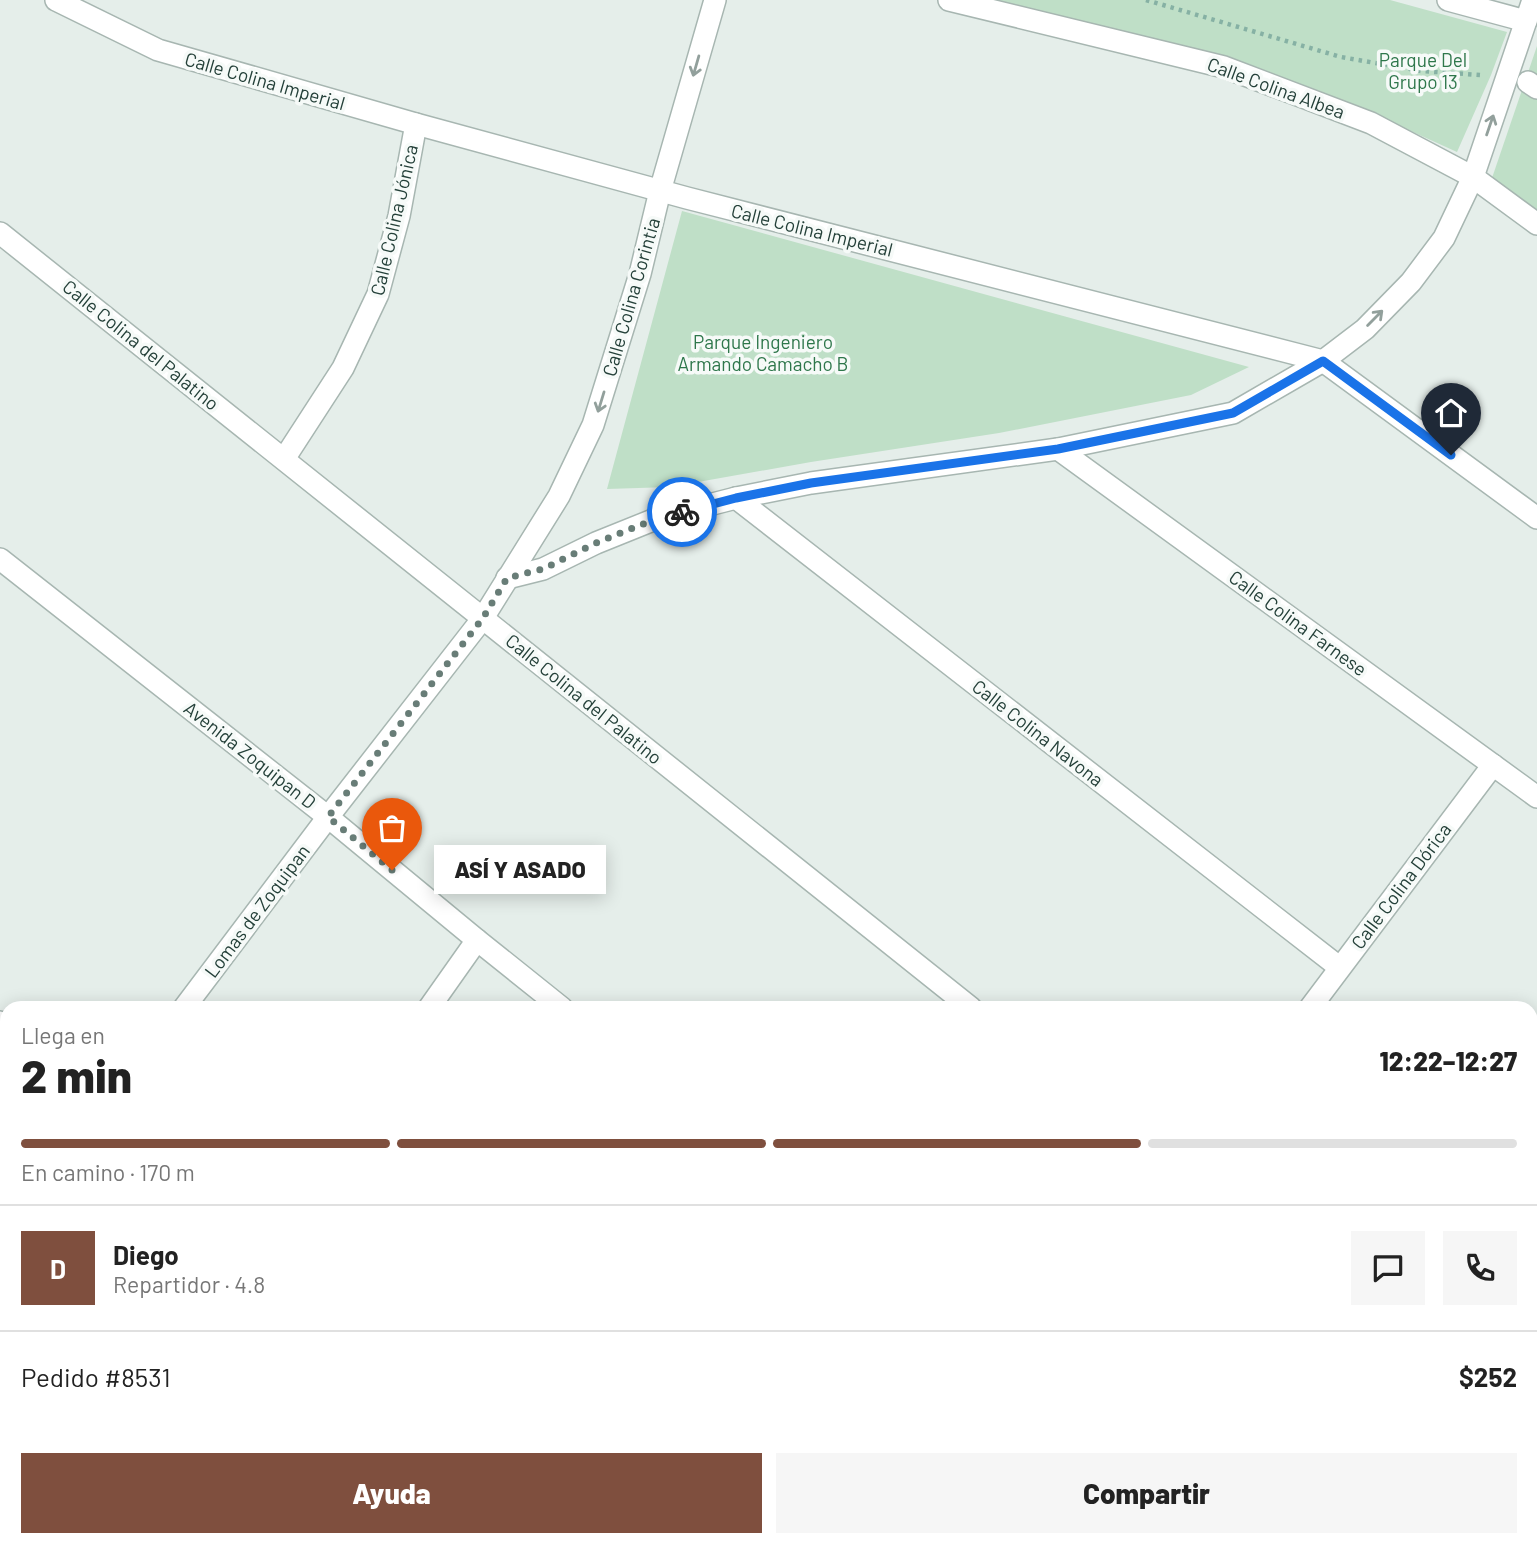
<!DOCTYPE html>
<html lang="es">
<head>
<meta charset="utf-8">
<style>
	body { margin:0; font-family:Barlow,sans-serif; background:#f6f6f6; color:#222; height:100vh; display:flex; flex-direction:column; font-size:26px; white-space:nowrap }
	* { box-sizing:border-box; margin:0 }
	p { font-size:23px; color:#767676 }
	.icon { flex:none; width:38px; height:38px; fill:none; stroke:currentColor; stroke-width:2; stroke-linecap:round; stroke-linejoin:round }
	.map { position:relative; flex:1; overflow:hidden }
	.details { position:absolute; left:0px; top:1001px; width:1538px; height:546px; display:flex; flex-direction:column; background:#fff; border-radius:21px 21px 0 0; box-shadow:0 4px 18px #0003 }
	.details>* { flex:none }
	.pin { position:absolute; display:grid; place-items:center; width:60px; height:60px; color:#fff; margin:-72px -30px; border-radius:50% 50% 50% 0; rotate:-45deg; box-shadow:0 0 7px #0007 }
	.pin .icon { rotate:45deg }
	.courier { position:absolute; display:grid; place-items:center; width:70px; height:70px; margin:-35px; border:5px solid #1a73e8; border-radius:50%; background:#fff; color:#222; box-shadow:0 2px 9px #0007 }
	.bubble { position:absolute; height:49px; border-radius:0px; background:#fff; box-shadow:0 4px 18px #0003; font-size:23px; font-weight:800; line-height:49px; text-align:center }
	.summary em { font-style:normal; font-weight:800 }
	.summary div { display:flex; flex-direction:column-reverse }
	.summary { display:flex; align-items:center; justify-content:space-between; height:119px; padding:0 21px }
	h1 { font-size:46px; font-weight:800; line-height:52px }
	.bar { display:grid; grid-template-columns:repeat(4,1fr); gap:10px 7px; align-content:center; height:84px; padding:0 21px }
	.bar i { height:9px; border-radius:5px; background:#e0e0e0 }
	.bar .active { background:#7f4f3e }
	.bar p { grid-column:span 4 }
	.line { display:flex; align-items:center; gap:18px; padding:0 21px; border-top:2px solid #e0e0e0 }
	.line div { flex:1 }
	.round { display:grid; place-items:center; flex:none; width:74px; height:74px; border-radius:0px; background:#f6f6f6 }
	.button { display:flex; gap:14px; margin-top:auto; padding:14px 21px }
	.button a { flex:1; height:80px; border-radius:0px; background:#7f4f3e; color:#fff; font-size:28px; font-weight:800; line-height:80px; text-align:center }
	.button a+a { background:#f6f6f6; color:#222 }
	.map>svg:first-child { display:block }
	.green { fill:#bfdfc7 }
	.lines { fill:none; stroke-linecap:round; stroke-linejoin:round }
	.minor-casing { stroke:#a7b6b1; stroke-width:24 }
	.major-casing { stroke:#c2cac8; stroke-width:24 }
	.path { stroke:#86b1a4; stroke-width:4.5; stroke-dasharray:3.5 5; stroke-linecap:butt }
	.minor { stroke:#fff; stroke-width:21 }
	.major { stroke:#6aa395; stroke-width:21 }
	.oneway { stroke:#92a09c }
	.done { stroke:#687d77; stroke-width:7; stroke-dasharray:0 12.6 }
	.route { stroke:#1a73e8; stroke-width:9 }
	.labels { text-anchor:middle; stroke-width:7; stroke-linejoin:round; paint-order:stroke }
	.park-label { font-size:19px; fill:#2e774b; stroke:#f6faf8 }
	.street-label { font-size:19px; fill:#244039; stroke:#f6faf8 }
</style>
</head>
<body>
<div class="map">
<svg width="1537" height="1547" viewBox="0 0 1537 1547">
	<rect width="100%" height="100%" fill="#e5eeea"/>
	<g class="green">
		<polygon points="975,0 1390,0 1507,32 1491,75 1457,152 1360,108 1259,69"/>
		<polygon points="1537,46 1537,210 1492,178"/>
		<polygon points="682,211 1249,367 1191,395 999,433 811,462 670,487 607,489"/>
	</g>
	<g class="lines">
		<g class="minor-casing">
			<g id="minor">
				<polyline points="56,0 158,50 416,124 687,198 1323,361 1537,518"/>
				<polyline points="949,0 1224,67 1371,123 1473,177 1537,224"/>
				<polyline points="1448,0 1526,21"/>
				<polyline points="1528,82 1537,88"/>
				<polyline points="0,233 971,1008"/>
				<polyline points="1058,449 1537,797"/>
				<polyline points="284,459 343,368 378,294 399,216 416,124"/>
				<polyline points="736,498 1339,967"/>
				<polyline points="0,559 328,817 477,940 562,1008"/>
				<polyline points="507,578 543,569 596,543 658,518 736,498 811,483 1058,449 1233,413 1323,361 1365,329 1411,282 1444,238 1473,177 1533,0"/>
				<polyline points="184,1008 328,817 483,618 559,496 593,425 640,274 660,191 715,0"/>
				<polyline points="429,1008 477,940"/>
				<polyline points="1310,1008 1493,765"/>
				<polyline points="0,1022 7,1028"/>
				<polyline points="0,1306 7,1294"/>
				<polyline points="0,1358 7,1364"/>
				<polyline points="207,1540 214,1547"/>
				<polyline points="466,1540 473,1547"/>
				<polyline points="825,1540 834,1547"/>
				<polyline points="1239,1540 1248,1547"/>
			</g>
		</g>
		<g class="major-casing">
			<g id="major">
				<polyline points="1531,1360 1537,1353"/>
				<polyline points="1388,1547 1393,1540"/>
			</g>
		</g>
		<polyline class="path" points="1146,0 1341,57 1421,71 1480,75"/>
		<use href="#minor" class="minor"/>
		<use href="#major" class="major"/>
	</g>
	<defs><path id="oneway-shaft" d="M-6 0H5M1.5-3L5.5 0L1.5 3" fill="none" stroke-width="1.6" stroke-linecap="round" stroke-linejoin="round" transform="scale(1.75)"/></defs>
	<g class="oneway">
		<use href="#oneway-shaft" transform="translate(696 66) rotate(106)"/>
		<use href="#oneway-shaft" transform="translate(1490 125) rotate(-71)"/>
		<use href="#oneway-shaft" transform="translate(1375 318) rotate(-45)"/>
		<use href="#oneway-shaft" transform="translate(601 402) rotate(107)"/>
	</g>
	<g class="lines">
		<polyline class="done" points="392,870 328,817 483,618 507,578 543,569 596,543 658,518 682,512"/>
		<polyline class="route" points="682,512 736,498 811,483 1058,449 1233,413 1323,361 1451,455"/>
	</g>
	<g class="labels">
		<g class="park-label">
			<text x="1423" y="67">Parque Del<tspan x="1423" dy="22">Grupo 13</tspan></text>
			<text x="763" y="349">Parque Ingeniero<tspan x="763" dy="22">Armando Camacho B</tspan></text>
		</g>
		<g class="street-label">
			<text transform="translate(265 81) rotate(16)" y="7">Calle Colina Imperial</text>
			<text transform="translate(1276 88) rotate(20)" y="7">Calle Colina Albea</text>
			<text transform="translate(394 220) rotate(-77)" y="7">Calle Colina Jónica</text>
			<text transform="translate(812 230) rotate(14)" y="7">Calle Colina Imperial</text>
			<text transform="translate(631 297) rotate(-74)" y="7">Calle Colina Corintia</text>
			<text transform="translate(141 345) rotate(39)" y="7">Calle Colina del Palatino</text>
			<text transform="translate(1298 623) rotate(36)" y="7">Calle Colina Farnese</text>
			<text transform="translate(584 699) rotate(39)" y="7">Calle Colina del Palatino</text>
			<text transform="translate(1038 733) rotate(38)" y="7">Calle Colina Navona</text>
			<text transform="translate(250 755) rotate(38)" y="7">Avenida Zoquipan D</text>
			<text transform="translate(1401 886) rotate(-53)" y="7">Calle Colina Dórica</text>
			<text transform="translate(257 911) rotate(-53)" y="7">Lomas de Zoquipan</text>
		</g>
	</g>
</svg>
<div class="pin" style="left:392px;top:870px;background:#ea580c"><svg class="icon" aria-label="bag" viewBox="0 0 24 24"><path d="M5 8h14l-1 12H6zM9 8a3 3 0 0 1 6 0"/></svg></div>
<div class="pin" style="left:1451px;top:455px;background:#1f2937"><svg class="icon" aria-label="home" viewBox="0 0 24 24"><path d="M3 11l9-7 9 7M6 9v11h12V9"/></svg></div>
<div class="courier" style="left:682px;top:512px"><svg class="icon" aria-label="bike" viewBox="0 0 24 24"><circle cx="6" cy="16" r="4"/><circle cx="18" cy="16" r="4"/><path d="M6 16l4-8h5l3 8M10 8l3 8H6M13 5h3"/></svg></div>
<div class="bubble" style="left:434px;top:845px;width:172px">ASÍ Y ASADO</div>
<section class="details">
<div class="summary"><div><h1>2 min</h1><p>Llega en</p></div><em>12:22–12:27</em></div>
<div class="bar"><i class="active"></i><i class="active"></i><i class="active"></i><i></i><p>En camino · 170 m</p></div>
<div class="line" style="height:126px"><b class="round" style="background:#7f4f3e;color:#fff">D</b><div><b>Diego</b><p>Repartidor · 4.8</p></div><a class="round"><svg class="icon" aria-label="chat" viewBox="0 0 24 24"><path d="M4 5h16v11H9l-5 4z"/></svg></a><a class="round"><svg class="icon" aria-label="phone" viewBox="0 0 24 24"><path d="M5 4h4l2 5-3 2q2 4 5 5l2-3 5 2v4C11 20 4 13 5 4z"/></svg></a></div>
<div class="line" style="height:91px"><div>Pedido #8531</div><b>$252</b></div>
<div class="button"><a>Ayuda</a><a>Compartir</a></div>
</section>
</div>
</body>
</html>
